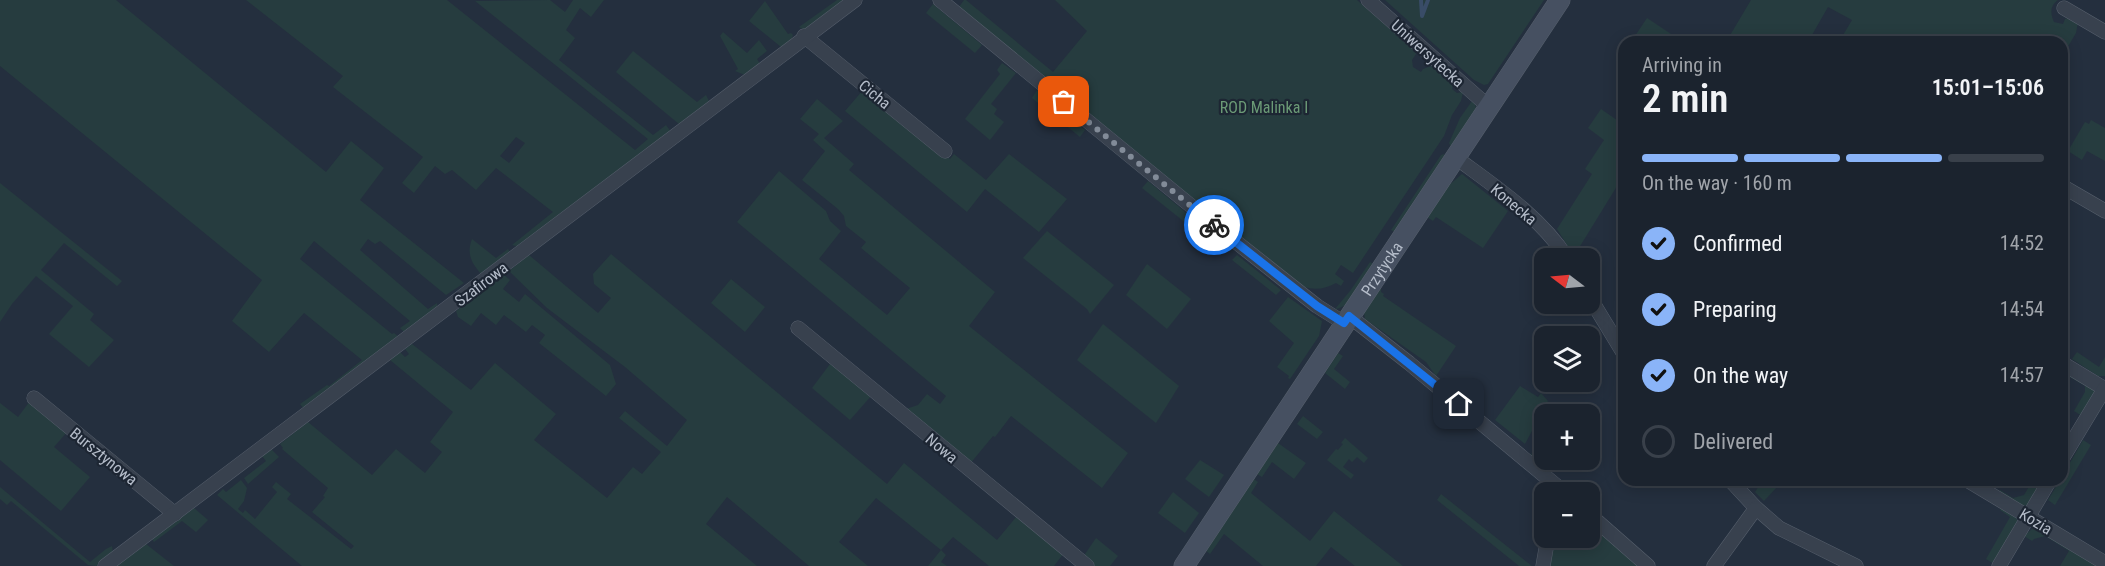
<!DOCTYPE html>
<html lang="en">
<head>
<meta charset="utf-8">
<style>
	body { margin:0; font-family:"Roboto Condensed",sans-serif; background:#282f3a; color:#f1f3f6; height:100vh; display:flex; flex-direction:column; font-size:22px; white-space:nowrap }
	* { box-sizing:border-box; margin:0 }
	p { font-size:20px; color:#a0a4aa }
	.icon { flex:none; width:33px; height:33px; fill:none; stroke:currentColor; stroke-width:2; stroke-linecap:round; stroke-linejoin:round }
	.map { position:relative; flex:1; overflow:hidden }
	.drawer { position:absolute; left:1618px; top:36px; width:450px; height:450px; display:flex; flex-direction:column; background:#1b232e; border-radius:18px; box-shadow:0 3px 15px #0003,0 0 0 2px #39404a }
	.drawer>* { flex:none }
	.needle { width:39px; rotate:286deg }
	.buttons { position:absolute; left:1534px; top:248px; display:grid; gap:12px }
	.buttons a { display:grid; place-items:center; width:66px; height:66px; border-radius:12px; background:#1b232e; box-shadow:0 3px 15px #0003,0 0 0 2px #39404a; font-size:30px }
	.pin { position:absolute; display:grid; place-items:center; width:51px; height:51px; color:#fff; margin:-26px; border-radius:12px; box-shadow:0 3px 9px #0006 }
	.courier { position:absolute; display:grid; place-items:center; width:60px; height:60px; margin:-30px; border:4px solid #1a73e8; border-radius:50%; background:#fff; color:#222; box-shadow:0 2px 8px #0007 }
	.headline em { font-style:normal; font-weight:600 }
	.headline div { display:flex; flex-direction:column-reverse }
	.headline { display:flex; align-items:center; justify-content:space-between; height:102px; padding:0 24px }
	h1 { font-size:39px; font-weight:600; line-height:45px }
	.bar { display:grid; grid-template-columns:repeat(4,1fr); gap:9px 6px; align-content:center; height:72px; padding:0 24px }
	.bar i { height:8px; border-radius:4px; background:#39404a }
	.bar .selected { background:#8ab4f8 }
	.bar p { grid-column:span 4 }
	ol { padding:0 24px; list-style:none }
	li { display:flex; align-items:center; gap:18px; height:66px }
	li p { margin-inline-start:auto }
	li .icon { padding:6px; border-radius:50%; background:#8ab4f8; color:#111; stroke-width:4 }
	li:last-child { color:#a0a4aa }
	li i { width:33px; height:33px; border:3px solid #39404a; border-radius:50% }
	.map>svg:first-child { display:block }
	.green { fill:#263c3f; fill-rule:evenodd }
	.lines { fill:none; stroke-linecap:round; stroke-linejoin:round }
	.stream { stroke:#394c67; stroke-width:4 }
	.minor-casing { stroke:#565f6c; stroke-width:15 }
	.secondary-casing { stroke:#565f6c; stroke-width:21 }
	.minor { stroke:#38414e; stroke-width:14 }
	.secondary { stroke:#465061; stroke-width:20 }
	.done { stroke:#828b98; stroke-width:6; stroke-dasharray:0 10.8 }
	.route { stroke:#1a73e8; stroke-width:8 }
	.labels { text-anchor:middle; stroke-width:4.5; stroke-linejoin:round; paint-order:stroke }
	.street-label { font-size:16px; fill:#b4bcc9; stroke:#1d2633 }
	.park-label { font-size:16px; fill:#6b9a76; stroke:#1d2633 }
</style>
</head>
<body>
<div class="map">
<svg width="2105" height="566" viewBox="0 0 2105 566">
	<rect width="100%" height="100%" fill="#242f3e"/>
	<g class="green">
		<polygon points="0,0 116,0 326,172 351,141 384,168 360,200 464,283 446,295 380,241 375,244 368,239 360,250 428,309 437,303 437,308 405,333 400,328 410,321 314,241 300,259 392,334 394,333 399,337 304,409 300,404 327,385 329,386 362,360 304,313 269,352 232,321 262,280 0,66"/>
		<path d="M246 0H447L635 150 648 139 475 1 550 0 565 12 573 0H604L591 17 580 8 566 30 575 38 559 60 653 135 666 125 671 132 519 247 512 245 553 212 496 168 476 190 452 170 445 174 435 166 414 193 402 183 423 157 333 87 343 76ZM516 137 525 143 509 163 500 156Z"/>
		<polygon points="837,0 846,0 804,30 799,27"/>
		<path d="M964 0H966L1053 72 1087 31 1055 0H1357L1415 51 1416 54 1412 60 1413 67 1421 72 1423 69 1431 66 1453 84 1452 89 1457 93 1463 92 1461 101 1452 115 1444 136 1353 273 1341 265 1335 274 1344 281 1341 286 1336 283C1320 292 1306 290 1291 280L959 7Z"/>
		<polygon points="1385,0 1544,0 1488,84 1484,85 1474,80"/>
		<path d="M1751 0H2058C2050 6 2050 13 2054 22L2063 24 2065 19 2069 18 2078 22 2076 33 2063 55 2062 42H1839L1852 20 1828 7 1808 42H1726Z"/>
		<polygon points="765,1 788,34 791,33 793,35 791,41 781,47 749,21"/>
		<polygon points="933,4 982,45 975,53 926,13"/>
		<polygon points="1647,18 1683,42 1631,42"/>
		<polygon points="723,32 747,53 759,40 767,51 757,59 760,64 745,75 735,71 738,69 720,36"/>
		<polygon points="633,51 697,102 706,95 709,101 679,124 616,72"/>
		<polygon points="1002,63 1016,73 991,104 997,109 994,114 1004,122 990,140 965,119 1000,74 997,70"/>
		<polygon points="863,90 950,159 954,154 986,180 1009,154 1067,199 1039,232 985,189 967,212 845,111"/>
		<polygon points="1037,90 1085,130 1080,137 1032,98"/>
		<polygon points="817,99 843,121 824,138 854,164 849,170 995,292 969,326 1128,453 1102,488 1011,416 995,437 993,436 969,465 906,409 918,405 927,394 940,404 946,396 737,222 779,171 826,211 830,221 841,231 819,259 887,315 910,288 861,248 866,242 846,226 844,216 838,209 802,180 825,151 813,140 819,134 800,119"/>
		<polygon points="1472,101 1475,103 1476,109 1451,147 1449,143 1460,118"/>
		<polygon points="1601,109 1624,125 1624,179 1622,178 1574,256 1557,229 1592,174 1585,169 1604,140 1588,128"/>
		<polygon points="2091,120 2105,128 2105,161 2087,151 2082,160 2068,151 2085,122 2089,124"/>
		<polygon points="1444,154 1446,156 1396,233 1391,230 1441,155"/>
		<polygon points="1462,174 1508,211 1483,248 1436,217 1433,221 1427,217 1448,186"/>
		<polygon points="1148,181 1202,226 1197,232 1142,188"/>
		<polygon points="0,183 122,281 117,286 64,243 41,270 94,314 90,320 114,340 89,367 49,334 73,306 36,276 12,304 0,322"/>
		<polygon points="1047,231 1114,285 1090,314 1087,309 1023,258"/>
		<path d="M472 239 496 258 508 249 510 252 482 275C472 264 466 254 472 239Z"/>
		<polygon points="611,254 887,484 904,463 997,540 1017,516 1064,553 1054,566 989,566 953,537 941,550 946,555 941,562 947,566 928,566 941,550 876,498 839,542 868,566 809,566 727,497 706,524 757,566 302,566 217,495 223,489 226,492 241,480 247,488 244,501 238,509 243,513 245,510 255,519 277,492 272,487 276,482 291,494 287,499 351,549 354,546 312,512 325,497 323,496 328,488 282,449 283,448 280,444 308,422 372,475 396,449 425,473 442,452 430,442 453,412 390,360 400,352 405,357 409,354 405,349 412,344 471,390 495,363 556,414 534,440 607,498 633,467 642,474 661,452 619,418 625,411 667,446 687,420 625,367 547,308 509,271 529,255 598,313 611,298 594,284 593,274"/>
		<polygon points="1237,255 1281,290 1276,295 1232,260"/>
		<path d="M1370 262 1375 265C1366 278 1352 308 1335 309L1350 291Z"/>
		<polygon points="1147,264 1191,299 1167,329 1126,295"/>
		<polygon points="504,275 510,280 503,289 519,302 525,294 610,365 616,384 606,396 539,343 545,335 532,325 526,332 504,315 496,325 481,313 471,326 458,317 456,311"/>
		<polygon points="731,279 765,307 745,332 711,303"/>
		<polygon points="1380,287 1381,288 1381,292 1384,294 1383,296 1456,346 1436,376 1426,362 1365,319 1364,312"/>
		<polygon points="1288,297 1322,321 1319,336 1290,379 1288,378 1289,376 1277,367 1294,343 1269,321"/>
		<polygon points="1103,324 1179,386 1156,423 1077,360"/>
		<polygon points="2077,352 2099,367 2105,357 2105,376 2098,376 2072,359"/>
		<polygon points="1338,353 1343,356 1334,369 1350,382 1345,389 1325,373"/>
		<polygon points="830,364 836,366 872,395 850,420 812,388"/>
		<polygon points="2062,368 2094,389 2094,394 2082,416 2074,411 2085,392 2085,386 2063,373"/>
		<polygon points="1520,386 1538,397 1541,393 1548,401 1525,444 1495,420"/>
		<polygon points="30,401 67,432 54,447 90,477 61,511 0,460 0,403 18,417"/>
		<polygon points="1303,416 1323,432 1317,439 1297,424"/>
		<polygon points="1545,422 1545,459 1552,459 1549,471 1531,455"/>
		<polygon points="1345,438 1368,458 1364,463 1357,457 1352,462 1349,459 1343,467 1354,475 1351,479 1327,460 1336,449 1338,450 1343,444 1341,443"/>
		<polygon points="2083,440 2091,445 2055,505 2048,500 2060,480 2062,480 2063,475"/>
		<polygon points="1278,443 1306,463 1294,479 1272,462 1262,477 1257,474"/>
		<polygon points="271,449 279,457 248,484 244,478 266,461 262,456"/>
		<polygon points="1200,460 1224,475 1209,497 1185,479"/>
		<polygon points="1254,479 1258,482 1251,493 1310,541 1334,511 1403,566 1355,566 1331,547 1316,566 1263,566 1224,534 1210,554 1206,551"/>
		<polygon points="1763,480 1770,480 1778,486 1764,501 1755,492"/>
		<polygon points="2033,480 2044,480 2028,505 2022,506 1999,493 2000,490 2013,498 2024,495"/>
		<polygon points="0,487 90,562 106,549 112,546 113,553 96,566 88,565 11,501 7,505 0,499"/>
		<polygon points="1173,492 1199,513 1185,533 1158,513"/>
		<polygon points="1441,494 1532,566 1519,566 1437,500"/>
		<polygon points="2002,507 2016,516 2018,522 1994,564 1986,559 2010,517 2000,510"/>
		<polygon points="194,508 208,520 196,532 182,521 154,542 152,539"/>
		<polygon points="1590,521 1642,566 1547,566 1553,537 1590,537"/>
		<polygon points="2032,529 2041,531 2100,566 2060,566 2069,551 2045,536 2034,539 2032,541 2024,536"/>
		<polygon points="1096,538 1118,556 1110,566 1095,566 1083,557"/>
		<polygon points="146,544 174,566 117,566"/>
	</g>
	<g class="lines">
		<polyline class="stream" points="1421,0 1422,16 1428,0"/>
		<g class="minor-casing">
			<g id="minor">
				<polyline points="940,0 1207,219 1317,306 1344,323"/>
				<polyline points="1368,0 1489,107"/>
				<polyline points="2064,8 2105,32"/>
				<polyline points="804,36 945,151"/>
				<path d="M1455 157C1494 186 1540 216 1567 258"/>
				<polyline points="2062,186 2105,211"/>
				<polyline points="1590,298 1624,354"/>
				<polyline points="1349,316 1409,363 1564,492"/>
				<polyline points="798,328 1087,566"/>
				<polyline points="2062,363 2105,389"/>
				<polyline points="34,398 175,514"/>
				<polyline points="2062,459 2105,388"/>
				<polyline points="1730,480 1756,508 1779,528 1856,566"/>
				<polyline points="1967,480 2105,563"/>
				<polyline points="1590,515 1648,566"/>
				<polyline points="105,566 855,0"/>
				<polyline points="1543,566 1548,537"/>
				<polyline points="1714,566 1756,508"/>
				<polyline points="1999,566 2050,480"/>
			</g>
		</g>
		<g class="secondary-casing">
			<g id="secondary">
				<path id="s1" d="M1184 566 1560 0"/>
			</g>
		</g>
		<use href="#minor" class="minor"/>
		<use href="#secondary" class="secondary"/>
	</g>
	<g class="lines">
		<polyline class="done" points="1064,102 1214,225"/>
		<polyline class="route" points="1214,225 1317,306 1344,323 1349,316 1459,404"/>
	</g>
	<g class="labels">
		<g class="street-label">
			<text transform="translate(1428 53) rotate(42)" y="6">Uniwersytecka</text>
			<text transform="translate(875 94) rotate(39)" y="6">Cicha</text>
			<text transform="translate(1514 204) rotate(40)" y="6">Konecka</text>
			<text dy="6" stroke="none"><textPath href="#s1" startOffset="357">Przytycka</textPath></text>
			<text transform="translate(481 284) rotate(-37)" y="6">Szafirowa</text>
			<text transform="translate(942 448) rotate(40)" y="6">Nowa</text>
			<text transform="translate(104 456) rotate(39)" y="6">Bursztynowa</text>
			<text transform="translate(2036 521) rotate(31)" y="6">Kozia</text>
		</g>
		<g class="park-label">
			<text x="1264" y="113">ROD Malinka I</text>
		</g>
	</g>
</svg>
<div class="buttons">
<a><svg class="needle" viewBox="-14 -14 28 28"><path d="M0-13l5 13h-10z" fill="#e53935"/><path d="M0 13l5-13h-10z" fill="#a0a4aa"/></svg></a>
<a><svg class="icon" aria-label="layers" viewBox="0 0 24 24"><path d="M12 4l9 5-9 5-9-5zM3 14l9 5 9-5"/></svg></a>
<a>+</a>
<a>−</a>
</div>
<div class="pin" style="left:1064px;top:102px;background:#ea580c"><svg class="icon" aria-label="bag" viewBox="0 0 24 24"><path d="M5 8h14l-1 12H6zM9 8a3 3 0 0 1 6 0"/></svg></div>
<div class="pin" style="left:1459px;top:404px;background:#1f2937"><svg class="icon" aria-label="home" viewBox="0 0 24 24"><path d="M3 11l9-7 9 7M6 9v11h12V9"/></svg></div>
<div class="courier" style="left:1214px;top:225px"><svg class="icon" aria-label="bike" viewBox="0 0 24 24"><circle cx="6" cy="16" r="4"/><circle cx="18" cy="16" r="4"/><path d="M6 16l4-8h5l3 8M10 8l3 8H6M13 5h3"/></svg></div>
<section class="drawer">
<div class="headline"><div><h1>2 min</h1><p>Arriving in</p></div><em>15:01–15:06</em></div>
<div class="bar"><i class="selected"></i><i class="selected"></i><i class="selected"></i><i></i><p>On the way · 160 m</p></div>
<ol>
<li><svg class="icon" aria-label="check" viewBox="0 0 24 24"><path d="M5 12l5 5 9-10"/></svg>Confirmed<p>14:52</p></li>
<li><svg class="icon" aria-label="check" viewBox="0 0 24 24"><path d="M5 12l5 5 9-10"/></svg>Preparing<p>14:54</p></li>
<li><svg class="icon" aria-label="check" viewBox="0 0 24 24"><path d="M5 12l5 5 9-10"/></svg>On the way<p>14:57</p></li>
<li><i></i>Delivered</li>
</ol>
</section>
</div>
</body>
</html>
